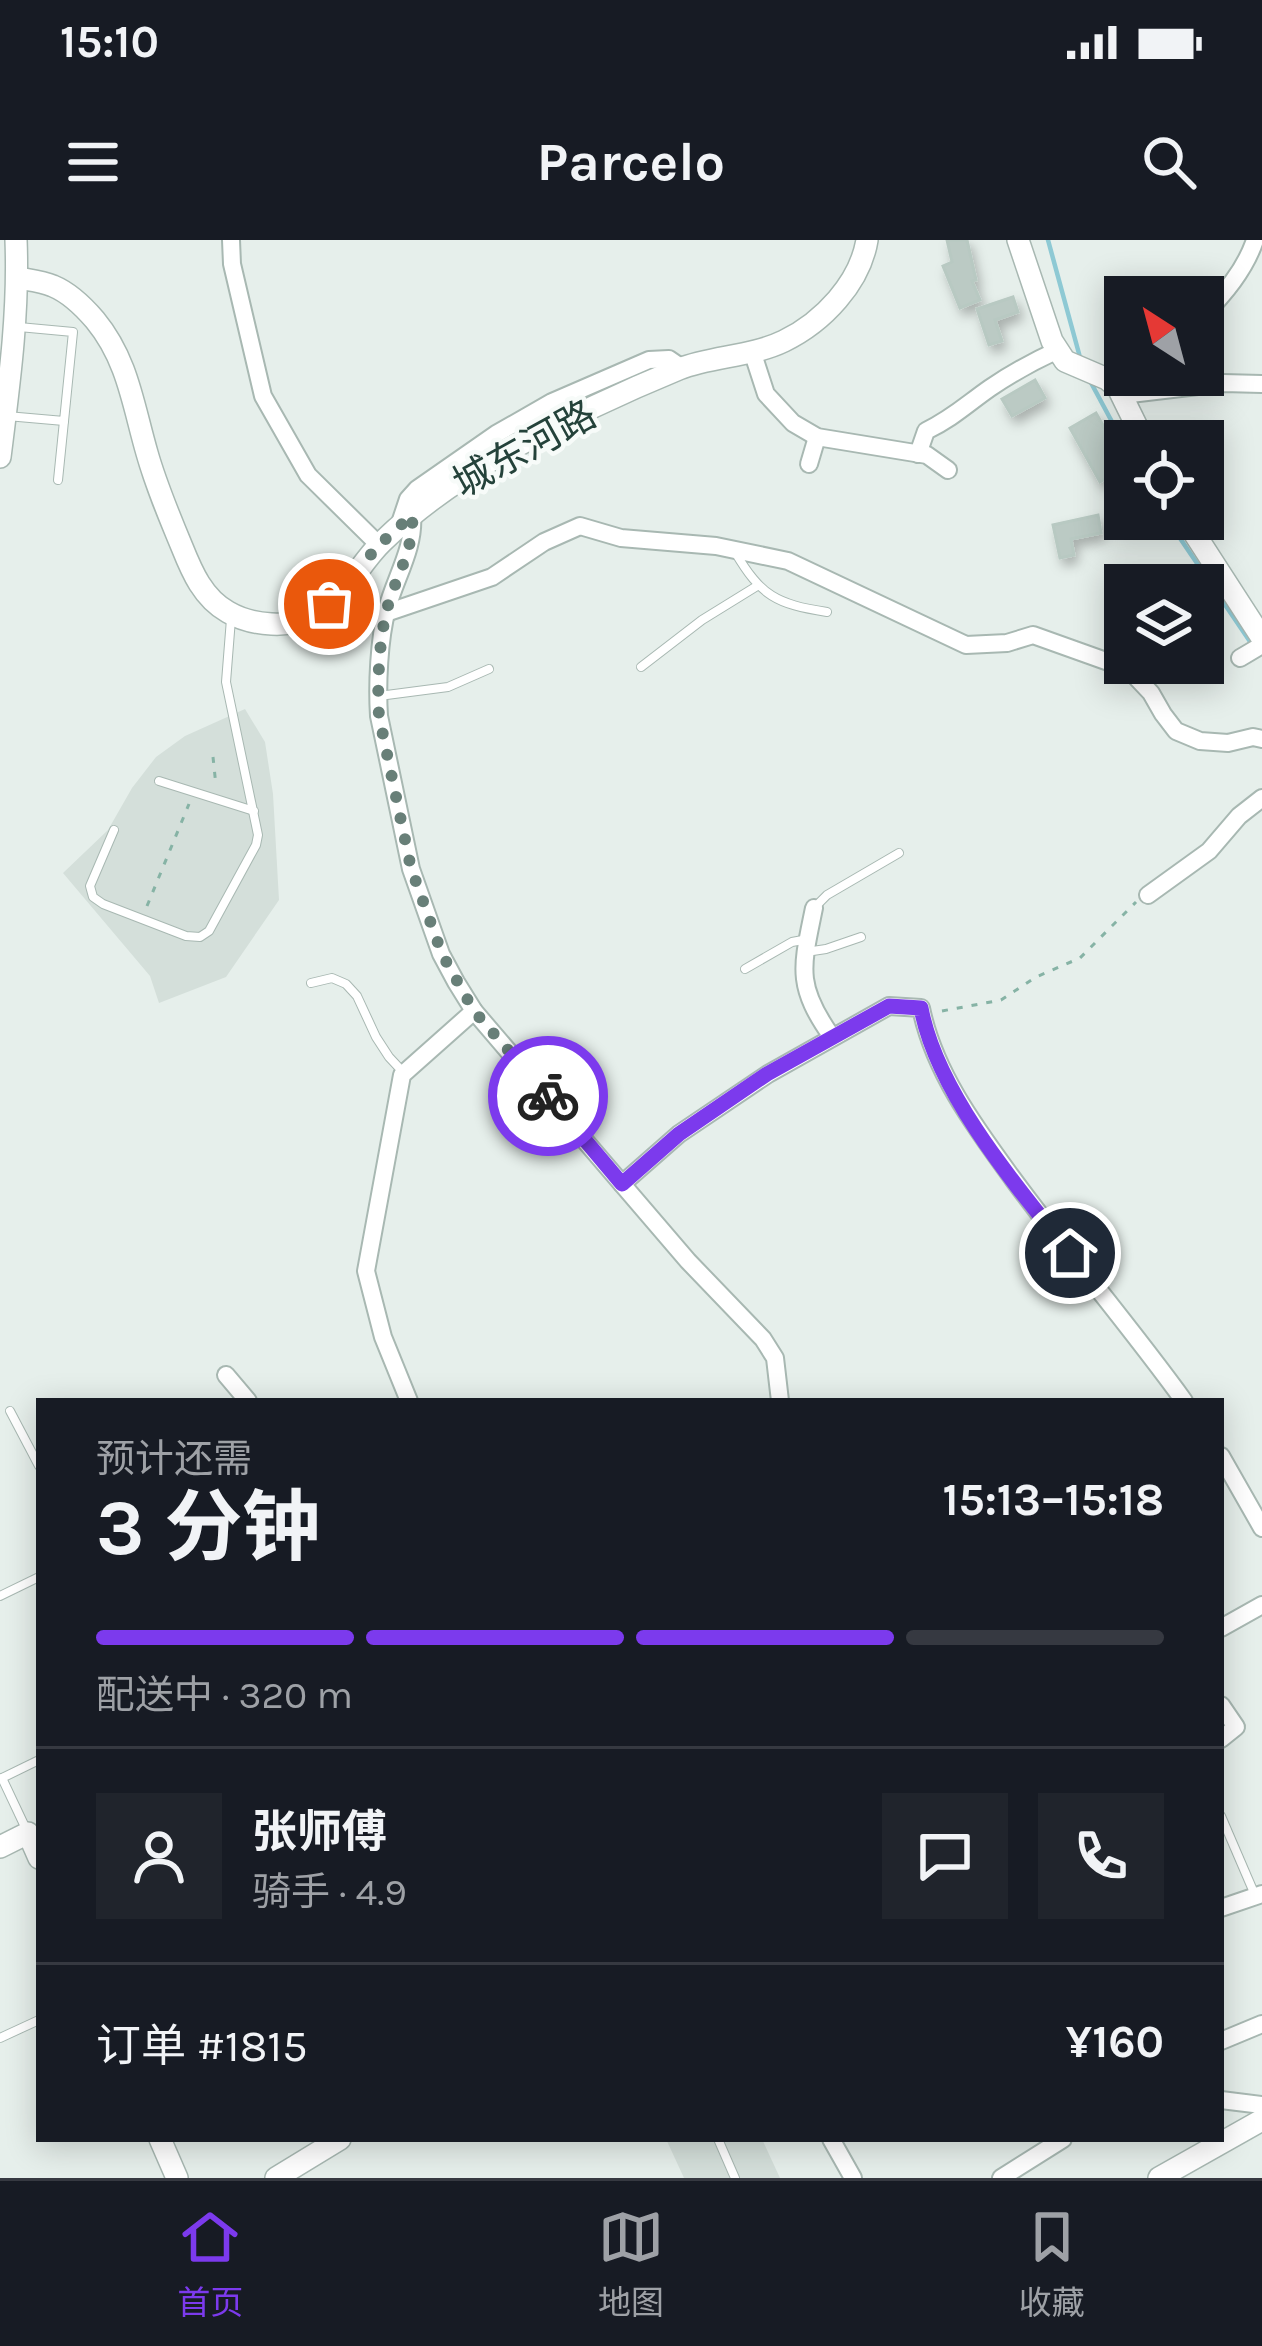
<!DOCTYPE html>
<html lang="zh">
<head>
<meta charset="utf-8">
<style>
	body { margin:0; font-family:Karla,"Noto Sans SC",sans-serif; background:#20242c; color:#f1f3f6; height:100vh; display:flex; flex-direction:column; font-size:45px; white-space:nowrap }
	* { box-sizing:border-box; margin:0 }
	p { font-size:39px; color:#9ea1a6 }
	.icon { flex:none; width:66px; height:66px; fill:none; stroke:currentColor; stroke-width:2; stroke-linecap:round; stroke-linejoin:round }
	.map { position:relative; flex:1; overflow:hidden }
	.details { position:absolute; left:36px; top:1158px; width:1188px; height:744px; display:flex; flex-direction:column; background:#171b24; border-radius:0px; box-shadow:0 6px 30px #0003 }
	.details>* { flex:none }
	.needle { width:78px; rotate:324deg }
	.fabs { position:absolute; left:1104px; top:36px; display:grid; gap:24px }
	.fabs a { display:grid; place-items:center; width:120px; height:120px; border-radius:0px; background:#171b24; box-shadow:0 6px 30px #0003; font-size:60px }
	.pin { position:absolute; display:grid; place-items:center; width:102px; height:102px; color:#fff; margin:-51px; border:6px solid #fff; border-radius:50%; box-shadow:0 3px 12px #0007 }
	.courier { position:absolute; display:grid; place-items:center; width:120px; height:120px; margin:-60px; border:9px solid #7c3aed; border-radius:50%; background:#fff; color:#222; box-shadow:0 3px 15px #0007 }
	.summary em { font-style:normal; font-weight:700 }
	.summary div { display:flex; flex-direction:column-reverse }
	.summary { display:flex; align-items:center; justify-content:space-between; height:204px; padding:0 60px }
	h1 { font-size:78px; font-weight:700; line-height:90px }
	.bar { display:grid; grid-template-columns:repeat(4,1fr); gap:18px 12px; align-content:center; height:144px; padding:0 60px }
	.bar i { height:15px; border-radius:9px; background:#363941 }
	.bar .on { background:#7c3aed }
	.bar p { grid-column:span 4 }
	.line { display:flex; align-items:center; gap:30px; padding:0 60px; border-top:3px solid #363941 }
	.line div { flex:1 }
	.round { display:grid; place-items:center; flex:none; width:126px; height:126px; border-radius:0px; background:#20242c }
	.status { display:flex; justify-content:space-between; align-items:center; height:84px; padding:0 60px; background:#171b24; direction:ltr }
	.status svg { height:33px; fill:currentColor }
	header { display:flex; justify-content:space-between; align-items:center; height:156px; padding:0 60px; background:#171b24; font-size:54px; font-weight:700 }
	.menu { display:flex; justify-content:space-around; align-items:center; height:168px; border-top:3px solid #363941; background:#171b24; font-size:33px; color:#9ea1a6 }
	.menu a { display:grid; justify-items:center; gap:6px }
	.menu .on { color:#7c3aed }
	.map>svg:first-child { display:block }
	.built { fill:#d4dfda }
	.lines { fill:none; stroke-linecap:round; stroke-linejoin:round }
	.stream { stroke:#8ec9d4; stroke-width:4.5 }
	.building { fill:#bbcac4; stroke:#b8c9c2; stroke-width:3; filter:url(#shadow) }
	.service-casing { stroke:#a8b8b2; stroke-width:10 }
	.minor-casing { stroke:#a8b8b2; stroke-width:20 }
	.tertiary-casing { stroke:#a8b8b2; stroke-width:24 }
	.path { stroke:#86b3a5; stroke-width:3; stroke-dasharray:6 9; stroke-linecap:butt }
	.service { stroke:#fff; stroke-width:8 }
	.minor { stroke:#fff; stroke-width:16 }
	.tertiary { stroke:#fff; stroke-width:21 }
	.done { stroke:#687f78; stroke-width:12; stroke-dasharray:0 21.6 }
	.route { stroke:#7c3aed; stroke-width:15 }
	.labels { text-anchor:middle; stroke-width:9; stroke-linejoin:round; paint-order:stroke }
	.street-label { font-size:39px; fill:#24423a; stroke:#f7fbf9 }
</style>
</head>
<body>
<div class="status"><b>15:10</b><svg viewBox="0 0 49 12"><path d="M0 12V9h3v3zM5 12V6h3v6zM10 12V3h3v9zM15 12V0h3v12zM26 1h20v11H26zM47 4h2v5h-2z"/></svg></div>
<header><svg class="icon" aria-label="menu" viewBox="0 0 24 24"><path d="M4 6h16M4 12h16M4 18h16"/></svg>Parcelo<svg class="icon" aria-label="search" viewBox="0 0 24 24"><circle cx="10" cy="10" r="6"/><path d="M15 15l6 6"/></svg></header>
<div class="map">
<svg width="1262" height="1938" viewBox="0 0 1262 1938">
	<defs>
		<filter id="shadow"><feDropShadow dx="4" dy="7" stdDeviation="6" flood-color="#0004"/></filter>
	</defs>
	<rect width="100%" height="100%" fill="#e6efeb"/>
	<g class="built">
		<polygon points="245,469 265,502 273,554 279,660 226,737 159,763 150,736 63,633 108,590 132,548 156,517 185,496"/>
		<polygon points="666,1899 762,1899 780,1938 684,1938"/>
	</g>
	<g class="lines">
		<g class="stream">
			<polyline points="1048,0 1081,121"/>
			<polyline points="1089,139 1125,206"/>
			<polyline points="1167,279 1251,403"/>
		</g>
	</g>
	<g class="building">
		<polygon points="947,0 967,0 976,40 972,41 980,60 960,68 943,26 952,22"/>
		<polygon points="1013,57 1018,72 995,80 1002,101 989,105 977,69"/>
		<polygon points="1035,140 1045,158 1012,176 1002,159"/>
		<polygon points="1096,173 1125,224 1125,227 1100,242 1070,188"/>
		<polygon points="1098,275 1101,293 1071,299 1074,315 1060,318 1053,285"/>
	</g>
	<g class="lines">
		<g class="service-casing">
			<g id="service">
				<polyline points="7,176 64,181 73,92 19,87"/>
				<polyline points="58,240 64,181"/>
				<path d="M735 312C761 356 776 364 827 372"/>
				<polyline points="641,427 702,380 757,346"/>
				<polyline points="379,456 448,447 489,429"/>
				<polyline points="159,541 254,571"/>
				<polyline points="114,590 90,646 93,657 103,664 186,696 200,697 209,691 256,605 258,595 226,442 231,379"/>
				<polyline points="815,667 827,655 899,613"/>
				<polyline points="806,712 826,709 861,697"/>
				<polyline points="745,729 792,702 808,699"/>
				<polyline points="311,743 332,738 346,744 357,756 376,797 389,817 403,832"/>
				<polyline points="10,1171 39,1226"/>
				<polyline points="0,1356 39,1337"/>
				<polyline points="2,1538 27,1591"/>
				<polyline points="2,1538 39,1520"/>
				<polyline points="1221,1576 1255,1655"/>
				<polyline points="0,1798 39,1780"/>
				<polyline points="718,1899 735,1938"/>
			</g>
		</g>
		<g class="minor-casing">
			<g id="minor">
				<polyline points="231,0 232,24 263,156 308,235 379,305"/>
				<path d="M1203 76C1224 54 1245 30 1255 0"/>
				<polyline points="752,111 766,154 793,183 817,197 927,215 948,230"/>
				<polyline points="1111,141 1125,126"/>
				<polyline points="1122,155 1223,143 1262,144"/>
				<path d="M918 214 926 191C953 178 967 164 990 148 1012 133 1034 121 1058 110"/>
				<polyline points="809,224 817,197"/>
				<path d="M412 275C415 308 395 338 387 369 379 399 377 445 379 476L411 629 441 714 456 742 474 771 622 944 688 1021 763 1099 775 1118 780 1161"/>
				<polyline points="399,286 408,259 417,249 496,194 552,162 649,120 669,119 682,128"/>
				<polyline points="386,373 492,337 544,302 580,286 621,298 716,306 788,321 966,405 1007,403 1033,395 1117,425 1134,435 1151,453 1163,474 1176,491 1200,501 1228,503 1253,497 1262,499"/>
				<polyline points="1240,418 1262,405"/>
				<polyline points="1148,655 1209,611 1239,576 1262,558"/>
				<path d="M814 668C802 727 795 745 832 797"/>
				<path d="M622 944 679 894 768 834 889 766 921 768C934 832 975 887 1013 939 1068 1014 1129 1085 1184 1161"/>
				<polyline points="226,1135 248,1161"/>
				<polyline points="409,1161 383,1097 366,1031 402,835 474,771"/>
				<polyline points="1221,1216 1262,1288"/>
				<polyline points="1221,1388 1262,1365"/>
				<polyline points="1221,1465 1236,1487 1221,1499"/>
				<polyline points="1221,1668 1262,1654"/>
				<polyline points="1221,1801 1262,1784"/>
				<polyline points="1221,1860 1262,1865"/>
				<polyline points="831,1899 853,1938"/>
				<polyline points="1001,1938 1063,1899"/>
			</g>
		</g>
		<g class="tertiary-casing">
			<g id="tertiary">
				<polyline points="1018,0 1052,101 1065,121 1107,139 1118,148 1144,201"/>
				<path d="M18 38C29 40 42 41 53 46 70 53 83 66 95 80 128 120 133 165 147 213 156 245 169 276 182 307 192 332 203 358 228 372 252 386 291 389 315 375 344 359 359 324 382 302 421 264 467 233 515 207 568 178 623 152 679 129 712 116 751 117 784 101 823 82 860 43 867 0"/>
				<path d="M0 217C9 145 19 73 16 0"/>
				<polyline points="1185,279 1262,398"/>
				<polyline points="0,1607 28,1593 39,1618"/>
				<polyline points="160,1899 177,1938"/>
				<polyline points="276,1938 340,1899"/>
				<polyline points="1159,1938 1262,1880"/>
			</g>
		</g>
		<g class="path">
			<polyline points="340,380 366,376"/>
			<polyline points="213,517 216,546"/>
			<polyline points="147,666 189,564"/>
			<polyline points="942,771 1001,760 1036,737 1080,718 1136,662"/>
		</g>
		<use href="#service" class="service"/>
		<use href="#minor" class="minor"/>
		<use href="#tertiary" class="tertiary"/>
	</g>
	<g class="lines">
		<path class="done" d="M329 364 379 305 412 275C415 308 395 338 387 369 379 400 377 445 379 476L411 628 442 714 474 771 548 856"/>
		<path class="route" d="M548 856 622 944 679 894 767 834 889 766 921 768C937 853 1016 946 1070 1013"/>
	</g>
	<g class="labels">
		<g class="street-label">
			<text transform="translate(524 208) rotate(-29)" y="14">城东河路</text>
		</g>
	</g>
</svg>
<div class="fabs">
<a><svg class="needle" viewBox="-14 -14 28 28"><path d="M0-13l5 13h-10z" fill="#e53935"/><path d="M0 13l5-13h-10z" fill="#9ea1a6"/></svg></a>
<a><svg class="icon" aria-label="locate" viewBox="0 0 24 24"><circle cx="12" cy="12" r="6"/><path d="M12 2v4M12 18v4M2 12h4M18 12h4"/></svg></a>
<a><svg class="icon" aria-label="layers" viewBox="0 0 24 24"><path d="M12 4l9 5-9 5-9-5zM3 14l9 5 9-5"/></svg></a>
</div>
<div class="pin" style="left:329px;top:364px;background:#ea580c"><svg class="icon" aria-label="bag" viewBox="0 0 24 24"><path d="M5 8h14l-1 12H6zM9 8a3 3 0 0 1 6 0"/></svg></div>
<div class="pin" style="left:1070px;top:1013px;background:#1f2937"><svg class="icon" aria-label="home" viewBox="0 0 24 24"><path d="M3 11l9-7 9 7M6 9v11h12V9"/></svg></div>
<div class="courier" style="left:548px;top:856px"><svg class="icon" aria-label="bike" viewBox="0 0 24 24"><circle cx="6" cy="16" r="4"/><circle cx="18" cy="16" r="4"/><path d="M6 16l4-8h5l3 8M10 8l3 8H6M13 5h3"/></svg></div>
<section class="details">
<div class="summary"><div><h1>3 分钟</h1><p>预计还需</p></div><em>15:13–15:18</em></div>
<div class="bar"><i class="on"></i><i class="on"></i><i class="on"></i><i></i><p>配送中 · 320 m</p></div>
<div class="line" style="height:216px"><a class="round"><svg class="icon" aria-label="person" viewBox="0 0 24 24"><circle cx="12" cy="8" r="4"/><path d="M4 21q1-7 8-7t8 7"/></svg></a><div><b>张师傅</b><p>骑手 · 4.9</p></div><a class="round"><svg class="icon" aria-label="chat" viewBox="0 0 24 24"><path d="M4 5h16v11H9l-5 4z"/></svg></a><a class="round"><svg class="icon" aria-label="phone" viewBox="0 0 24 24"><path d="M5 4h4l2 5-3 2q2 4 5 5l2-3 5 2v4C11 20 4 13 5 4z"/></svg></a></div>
<div class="line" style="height:156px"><div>订单 #1815</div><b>¥160</b></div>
</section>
</div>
<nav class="menu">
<a class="on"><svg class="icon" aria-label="home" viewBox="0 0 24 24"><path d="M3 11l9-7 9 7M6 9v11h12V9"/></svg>首页</a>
<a><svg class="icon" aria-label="map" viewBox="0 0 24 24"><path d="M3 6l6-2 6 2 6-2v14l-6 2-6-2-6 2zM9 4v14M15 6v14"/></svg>地图</a>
<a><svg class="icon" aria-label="saved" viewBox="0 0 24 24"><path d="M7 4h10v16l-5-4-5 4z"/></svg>收藏</a>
</nav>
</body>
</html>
